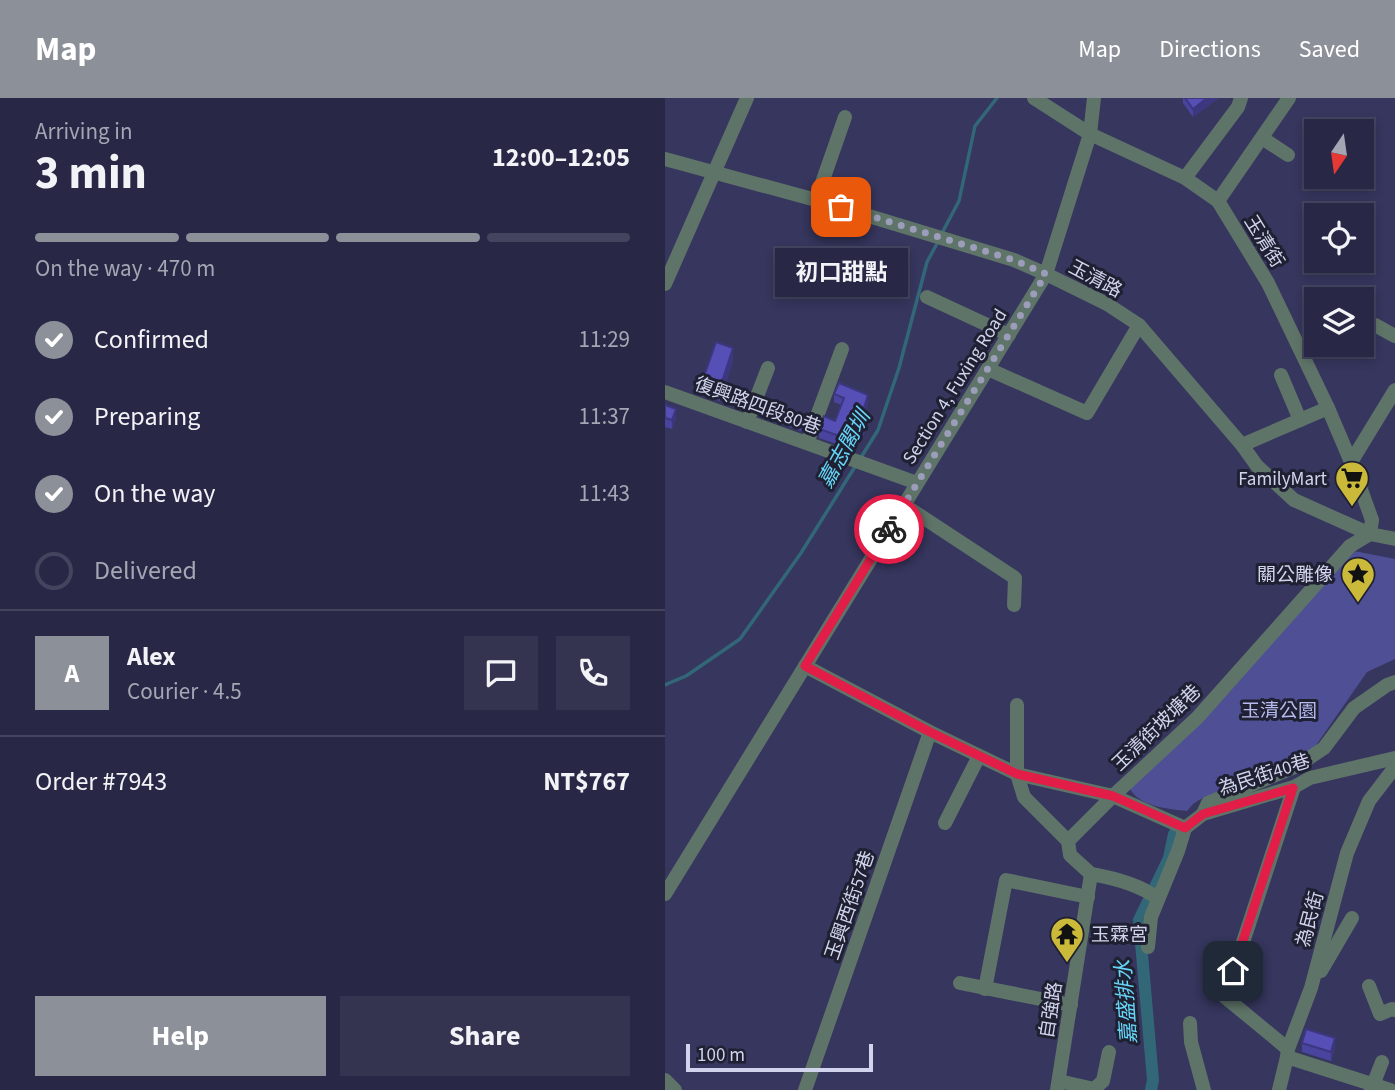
<!DOCTYPE html>
<html lang="en">
<head>
<meta charset="utf-8">
<style>
	body { margin:0; font-family:"Source Sans 3","Noto Sans TC",sans-serif; background:#343451; color:#f1f3f6; height:100vh; display:flex; flex-direction:column; font-size:26px; white-space:nowrap }
	* { box-sizing:border-box; margin:0 }
	p { font-size:23px; color:#a5a6b3 }
	.icon { flex:none; width:38px; height:38px; fill:none; stroke:currentColor; stroke-width:2; stroke-linecap:round; stroke-linejoin:round }
	.map { position:relative; flex:1; overflow:hidden }
	.panel { display:flex; flex-direction:column; background:#282846; width:665px }
	.panel>* { flex:none }
	.needle { width:46px; rotate:193deg }
	.fabs { position:absolute; left:639px; top:21px; display:grid; gap:14px }
	.fabs a { display:grid; place-items:center; width:70px; height:70px; border-radius:0px; background:#282846; box-shadow:0 4px 10px #0003,0 0 0 2px #44445f; font-size:35px }
	.scale { position:absolute; left:21px; bottom:18px; width:187px; box-sizing:border-box; padding-left:7px; border:4px solid #d1d4ec; border-top:0; font-size:19px; line-height:24px; white-space:nowrap; color:#d1d4ec; -webkit-text-stroke:5px #1f2032; paint-order:stroke }
	.pin { position:absolute; display:grid; place-items:center; width:60px; height:60px; color:#fff; margin:-30px; border-radius:14px; box-shadow:0 4px 10px #0006 }
	.courier { position:absolute; display:grid; place-items:center; width:70px; height:70px; margin:-35px; border:5px solid #e11d48; border-radius:50%; background:#fff; color:#222; box-shadow:0 2px 9px #0007 }
	.bubble { position:absolute; height:49px; border-radius:0px; background:#282846; box-shadow:0 4px 10px #0003,0 0 0 2px #44445f; font-size:23px; font-weight:700; line-height:49px; text-align:center }
	.headline em { font-style:normal; font-weight:700 }
	.headline div { display:flex; flex-direction:column-reverse }
	.headline { display:flex; align-items:center; justify-content:space-between; height:119px; padding:0 35px }
	h1 { font-size:46px; font-weight:700; line-height:52px }
	.bar { display:grid; grid-template-columns:repeat(4,1fr); gap:10px 7px; align-content:center; height:84px; padding:0 35px }
	.bar i { height:9px; border-radius:5px; background:#44445f }
	.bar .selected { background:#8c9099 }
	.bar p { grid-column:span 4 }
	.line { display:flex; align-items:center; gap:18px; padding:0 35px; border-top:2px solid #44445f }
	.line div { flex:1 }
	.round { display:grid; place-items:center; flex:none; width:74px; height:74px; border-radius:0px; background:#343451 }
	ol { padding:0 35px; list-style:none }
	li { display:flex; align-items:center; gap:21px; height:77px }
	li p { margin-inline-start:auto }
	li .icon { padding:7px; border-radius:50%; background:#8c9099; color:#fff; stroke-width:4 }
	li:last-child { color:#a5a6b3 }
	li i { width:38px; height:38px; border:4px solid #44445f; border-radius:50% }
	.primary-button { display:flex; gap:14px; margin-top:auto; padding:14px 35px }
	.primary-button a { flex:1; height:80px; border-radius:0px; background:#8c9099; color:#fff; font-size:28px; font-weight:700; line-height:80px; text-align:center }
	.primary-button a+a { background:#343451; color:#f1f3f6 }
	header { display:flex; align-items:center; gap:42px; box-sizing:border-box; height:98px; padding:0 35px; background:#8c9099; color:#fff }
	header strong { font-size:33px }
	nav { display:flex; gap:38px; margin-inline-start:auto; font-size:24px }
	main { display:flex; flex:1; min-height:0 }
	.map>svg:first-child { display:block }
	.green { fill:#4f4f96 }
	.lines { fill:none; stroke-linecap:round; stroke-linejoin:round }
	.stream { stroke:#326778; stroke-width:3.5 }
	.canal { stroke:#326778; stroke-width:12 }
	.minor { stroke:#5f7468; stroke-width:14 }
	.wall { fill:#49449d }
	.shaded-wall { fill:#3c377f }
	.building { fill:#554fb6; stroke:#3c377f; stroke-width:2 }
	.done { stroke:#9b9dba; stroke-width:7; stroke-dasharray:0 12.6 }
	.route { stroke:#e11d48; stroke-width:9 }
	.labels { text-anchor:middle; stroke-width:6; stroke-linejoin:round; paint-order:stroke }
	.street-label { font-size:19px; fill:#d1d4ec; stroke:#1f2032 }
	.poi-label { font-size:19px; fill:#d1d4ec; stroke:#1f2032; text-anchor:end }
	.park-label { font-size:19px; fill:#b6baef; stroke:#1f2032 }
	.water-label { font-size:21px; font-style:italic; fill:#66d5f8; stroke:#1f2032 }
</style>
</head>
<body>
<header>
<strong>Map</strong>
<nav><a>Map</a><a>Directions</a><a>Saved</a></nav>
</header>
<main>
<section class="panel">
<div class="headline"><div><h1>3 min</h1><p>Arriving in</p></div><em>12:00–12:05</em></div>
<div class="bar"><i class="selected"></i><i class="selected"></i><i class="selected"></i><i></i><p>On the way · 470 m</p></div>
<ol>
<li><svg class="icon" aria-label="check" viewBox="0 0 24 24"><path d="M5 12l5 5 9-10"/></svg>Confirmed<p>11:29</p></li>
<li><svg class="icon" aria-label="check" viewBox="0 0 24 24"><path d="M5 12l5 5 9-10"/></svg>Preparing<p>11:37</p></li>
<li><svg class="icon" aria-label="check" viewBox="0 0 24 24"><path d="M5 12l5 5 9-10"/></svg>On the way<p>11:43</p></li>
<li><i></i>Delivered</li>
</ol>
<div class="line" style="height:126px"><b class="round" style="background:#8c9099;color:#fff">A</b><div><b>Alex</b><p>Courier · 4.5</p></div><a class="round"><svg class="icon" aria-label="chat" viewBox="0 0 24 24"><path d="M4 5h16v11H9l-5 4z"/></svg></a><a class="round"><svg class="icon" aria-label="phone" viewBox="0 0 24 24"><path d="M5 4h4l2 5-3 2q2 4 5 5l2-3 5 2v4C11 20 4 13 5 4z"/></svg></a></div>
<div class="line" style="height:91px"><div>Order #7943</div><b>NT$767</b></div>
<div class="primary-button"><a>Help</a><a>Share</a></div>
</section>
<div class="map">
<svg width="730" height="992" viewBox="0 0 730 992">
	<rect width="100%" height="100%" fill="#36365e"/>
	<path class="green" d="M689 453 730 461V561L702 574 647 653 534 702 528 706 522 713C502 711 471 708 463 687Z"/>
	<g class="lines">
		<g class="stream">
			<polyline points="277,135 294,103 310,28 332,0"/>
			<polyline points="195,361 213,332 234,270 262,164 274,142"/>
			<polyline points="0,587 21,578 75,541 136,455 191,367"/>
		</g>
		<polyline class="canal" points="486,992 488,982 474,822 504,760 509,736"/>
		<g class="minor">
			<polyline points="597,40 623,57"/>
			<polyline points="0,61 151,102 349,162 381,176 442,206 474,227 577,347 592,368 629,402 705,436 730,441"/>
			<polyline points="520,80 573,9 576,0"/>
			<polyline points="151,102 180,19"/>
			<polyline points="553,103 624,0"/>
			<polyline points="0,186 82,0"/>
			<polyline points="262,199 344,237"/>
			<polyline points="710,227 730,238"/>
			<polyline points="323,271 422,315 474,227"/>
			<polyline points="616,277 635,322"/>
			<polyline points="0,294 252,385"/>
			<polyline points="82,324 103,270"/>
			<polyline points="142,345 177,251"/>
			<polyline points="577,347 663,310"/>
			<polyline points="686,364 730,292"/>
			<polyline points="239,407 350,480 349,507"/>
			<polyline points="140,568 265,634 352,676 448,698 532,620 685,448 705,436 707,422 686,364 663,310 603,185 553,103 520,80 425,36 369,0"/>
			<polyline points="352,607 352,676 359,699 403,743"/>
			<polyline points="538,716 543,705 632,668 659,650 689,610 722,587 730,584"/>
			<polyline points="280,725 314,658"/>
			<polyline points="426,776 405,757 403,743 448,698 520,730 538,716 629,689 645,680 730,660"/>
			<path d="M426 776C449 780 474 786 492 800"/>
			<polyline points="0,796 381,176 425,36 429,0"/>
			<polyline points="483,849 486,819 513,753 520,730"/>
			<polyline points="656,873 687,820"/>
			<polyline points="295,885 406,907"/>
			<polyline points="704,888 715,916 727,911 730,912"/>
			<polyline points="320,891 341,782 423,799"/>
			<polyline points="525,925 526,944 539,992"/>
			<polyline points="623,951 560,899 629,689"/>
			<polyline points="622,959 725,992"/>
			<polyline points="0,982 10,992"/>
			<polyline points="394,983 429,991 438,983 444,954"/>
			<polyline points="140,992 265,634"/>
			<polyline points="392,992 426,776"/>
			<polyline points="614,992 622,959 623,951 646,890 682,755 704,703 730,669"/>
			<polyline points="706,992 717,964"/>
		</g>
	</g>
	<g class="wall">
		<polygon points="518,0 554,0 528,19 518,5"/>
		<polygon points="68,263 55,303 37,297 37,284"/>
		<polygon points="169,296 203,305 199,320 201,330 197,341 188,338 183,350 154,340 154,331 170,323 176,307 169,304"/>
		<polygon points="0,307 11,320 7,331 0,329"/>
		<polygon points="122,310 139,326 136,333 119,327 119,318"/>
		<polygon points="637,945 670,949 666,963 637,954"/>
	</g>
	<g class="shaded-wall">
		<polygon points="542,0 554,0 528,19 528,11"/>
		<polygon points="68,250 68,263 55,303 55,290"/>
		<polygon points="203,297 203,305 196,328 196,319"/>
		<polygon points="11,311 11,320 7,331 7,322"/>
		<polygon points="139,317 139,326 136,333 136,324"/>
		<polygon points="201,321 201,330 197,341 197,332"/>
		<polygon points="188,329 188,338 183,350 183,341"/>
		<polygon points="670,940 670,949 666,963 666,954"/>
	</g>
	<g class="building">
		<polygon points="520,0 542,0 528,11"/>
		<polygon points="51,244 68,250 55,290 37,284"/>
		<polygon points="174,285 203,297 196,319 201,321 197,332 188,329 183,341 154,331 159,318 170,323 179,300 169,296"/>
		<polygon points="0,307 11,311 7,322 0,320"/>
		<polygon points="122,310 139,317 136,324 119,318"/>
		<polygon points="641,931 670,940 666,954 637,945"/>
	</g>
	<g class="lines">
		<polyline class="done" points="176,109 349,162 381,176 224,431"/>
		<polyline class="route" points="224,431 140,568 265,634 352,676 448,698 520,730 538,716 628,690 568,873"/>
	</g>
	<defs>
		<g id="supermarket-pin" transform="scale(1.75)"><path d="M0 17L-7.5 6A9.5 9.5 0 1 1 7.5 6Z" fill="#cbba39" stroke="#1f2032"/><path d="M-6-5.5h2.5l.6 2H6L4.5 2H-2.5L-4.4-4H-6ZM-1.5 3.2a1.3 1.3 0 1 0 .1 0ZM3 3.2a1.3 1.3 0 1 0 .1 0Z" fill="#111"/></g>
		<g id="sight-pin" transform="scale(1.75)"><path d="M0 17L-7.5 6A9.5 9.5 0 1 1 7.5 6Z" fill="#cbba39" stroke="#1f2032"/><path d="M0-6L1.8-2.2L6-1.7L2.9 1.2L3.7 5.4L0 3.3L-3.7 5.4L-2.9 1.2L-6-1.7L-1.8-2.2Z" fill="#111"/></g>
		<g id="temple-pin" transform="scale(1.75)"><path d="M0 17L-7.5 6A9.5 9.5 0 1 1 7.5 6Z" fill="#cbba39" stroke="#1f2032"/><path d="M0-6L5-2H3V0L6.5 2.5H4V6H1.5V3h-3V6H-4V2.5H-6.5L-3 0V-2H-5Z" fill="#111"/></g>
	</defs>
	<g fill-rule="evenodd">
		<use href="#supermarket-pin" x="687" y="380"/>
		<use href="#sight-pin" x="693" y="476"/>
		<use href="#temple-pin" x="402" y="836"/>
	</g>
	<g class="labels">
		<g class="street-label">
			<text transform="translate(600 143) rotate(58)" y="7">玉清街</text>
			<text transform="translate(431 180) rotate(28)" y="7">玉清路</text>
			<text transform="translate(289 288) rotate(-58)" y="7">Section 4, Fuxing Road</text>
			<text transform="translate(93 307) rotate(20)" y="7">復興路四段80巷</text>
			<text transform="translate(491 629) rotate(-44)" y="7">玉清街坡塘巷</text>
			<text transform="translate(599 676) rotate(-18)" y="7">為民街40巷</text>
			<text transform="translate(184 807) rotate(-71)" y="7">玉興西街57巷</text>
			<text transform="translate(644 821) rotate(-75)" y="7">為民街</text>
			<text transform="translate(385 912) rotate(-81)" y="7">自強路</text>
		</g>
		<g class="poi-label">
			<text x="662" y="387">FamilyMart</text>
			<text x="668" y="483">關公雕像</text>
			<text x="426" y="843" text-anchor="start">玉霖宮</text>
		</g>
		<g class="park-label">
			<text x="614" y="619">玉清公園</text>
		</g>
		<g class="water-label">
			<text transform="translate(179 351) rotate(-61)" y="7">嘉志閣圳</text>
			<text transform="translate(461 904) rotate(-94)" y="7">嘉盛排水</text>
		</g>
	</g>
</svg>
<div class="fabs">
<a><svg class="needle" viewBox="-14 -14 28 28"><path d="M0-13l5 13h-10z" fill="#e53935"/><path d="M0 13l5-13h-10z" fill="#a5a6b3"/></svg></a>
<a><svg class="icon" aria-label="locate" viewBox="0 0 24 24"><circle cx="12" cy="12" r="6"/><path d="M12 2v4M12 18v4M2 12h4M18 12h4"/></svg></a>
<a><svg class="icon" aria-label="layers" viewBox="0 0 24 24"><path d="M12 4l9 5-9 5-9-5zM3 14l9 5 9-5"/></svg></a>
</div>
<div class="scale">100 m</div>
<div class="pin" style="left:176px;top:109px;background:#ea580c"><svg class="icon" aria-label="bag" viewBox="0 0 24 24"><path d="M5 8h14l-1 12H6zM9 8a3 3 0 0 1 6 0"/></svg></div>
<div class="pin" style="left:568px;top:873px;background:#1f2937"><svg class="icon" aria-label="home" viewBox="0 0 24 24"><path d="M3 11l9-7 9 7M6 9v11h12V9"/></svg></div>
<div class="courier" style="left:224px;top:431px"><svg class="icon" aria-label="bike" viewBox="0 0 24 24"><circle cx="6" cy="16" r="4"/><circle cx="18" cy="16" r="4"/><path d="M6 16l4-8h5l3 8M10 8l3 8H6M13 5h3"/></svg></div>
<div class="bubble" style="left:110px;top:150px;width:133px">初口甜點</div>
</div>
</main>
</body>
</html>
